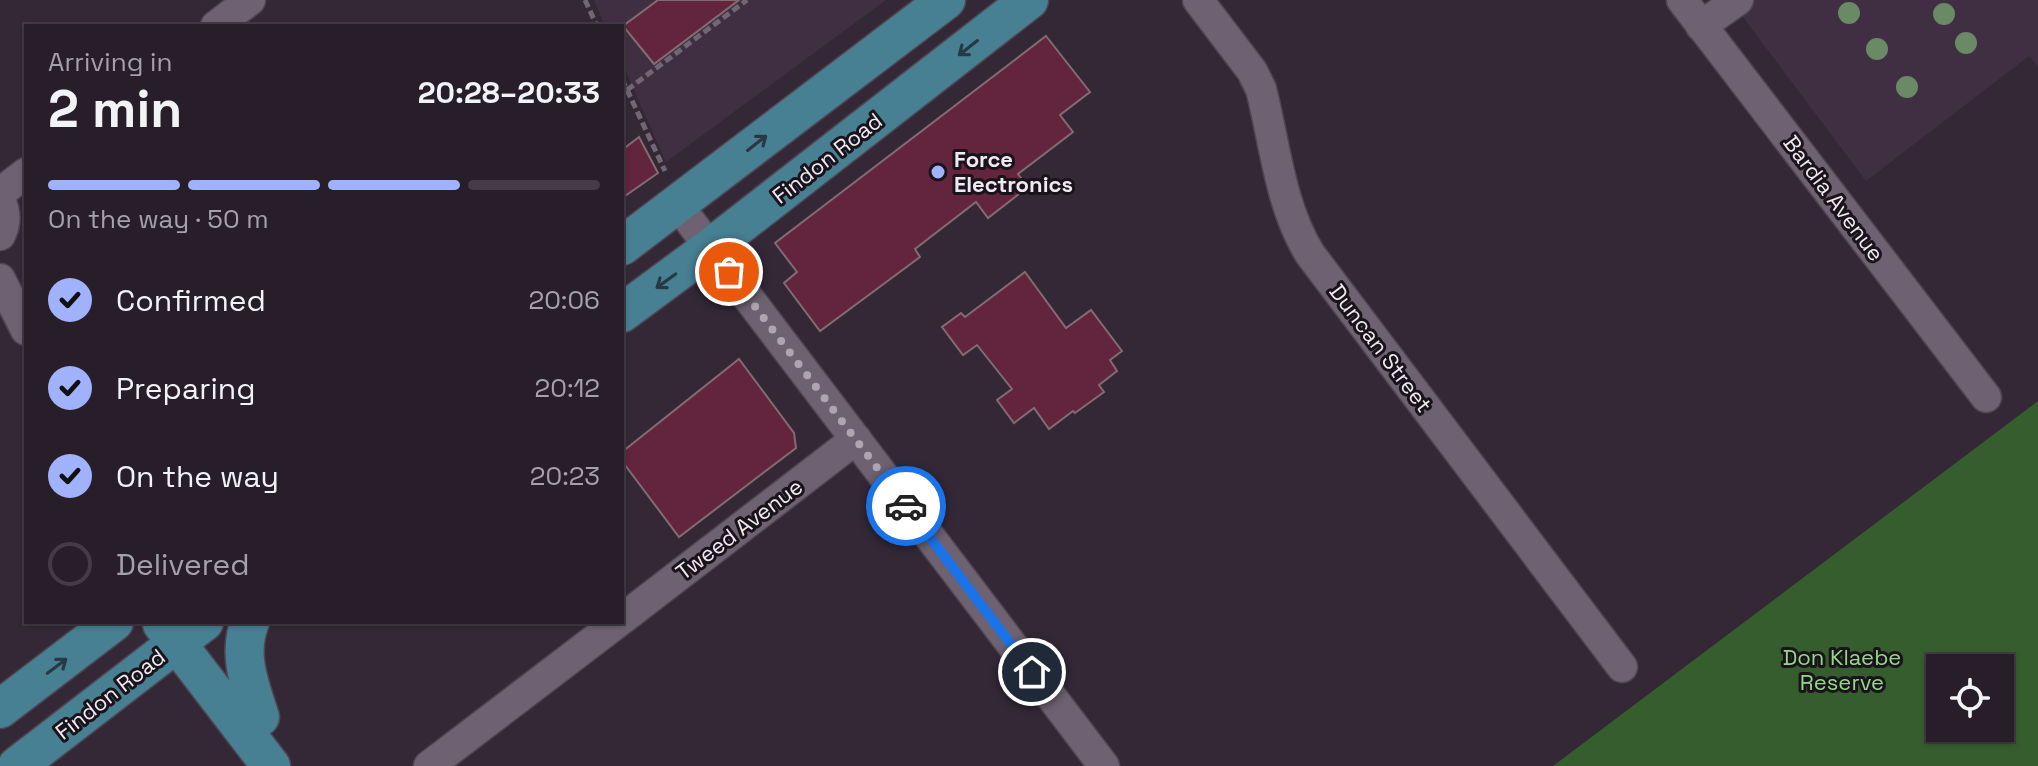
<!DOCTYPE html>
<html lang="en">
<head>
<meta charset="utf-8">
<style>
	body { margin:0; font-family:"Space Grotesk",sans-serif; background:#2f2731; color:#f1f3f6; height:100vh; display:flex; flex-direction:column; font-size:30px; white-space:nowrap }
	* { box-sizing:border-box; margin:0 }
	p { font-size:26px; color:#a4a2a8 }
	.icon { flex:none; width:44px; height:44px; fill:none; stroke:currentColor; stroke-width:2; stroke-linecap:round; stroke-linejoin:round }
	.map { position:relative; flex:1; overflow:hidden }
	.side { position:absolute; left:24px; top:24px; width:600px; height:600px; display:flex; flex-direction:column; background:#271e29; border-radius:0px; box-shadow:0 2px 6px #0004,0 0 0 2px #433c46 }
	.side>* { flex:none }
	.fabs { position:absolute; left:1926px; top:654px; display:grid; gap:16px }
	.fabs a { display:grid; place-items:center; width:88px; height:88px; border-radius:0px; background:#271e29; box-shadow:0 2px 6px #0004,0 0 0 2px #433c46; font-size:40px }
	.pin { position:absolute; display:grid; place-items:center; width:68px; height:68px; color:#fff; margin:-34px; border:4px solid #fff; border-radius:50%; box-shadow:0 2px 8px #0007 }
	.courier { position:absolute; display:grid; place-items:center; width:80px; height:80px; margin:-40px; border:6px solid #1a73e8; border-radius:50%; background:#fff; color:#222; box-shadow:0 2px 10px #0007 }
	.summary em { font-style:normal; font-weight:700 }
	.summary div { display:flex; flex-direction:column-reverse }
	.summary { display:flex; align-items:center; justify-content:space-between; height:136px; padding:0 24px }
	h1 { font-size:52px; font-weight:700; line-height:60px }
	.bar { display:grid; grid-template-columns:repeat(4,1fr); gap:12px 8px; align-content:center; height:96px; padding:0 24px }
	.bar i { height:10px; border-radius:6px; background:#433c46 }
	.bar .on { background:#a1b2fd }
	.bar p { grid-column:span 4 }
	ol { padding:0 24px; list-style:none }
	li { display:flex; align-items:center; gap:24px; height:88px }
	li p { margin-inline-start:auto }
	li .icon { padding:8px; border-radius:50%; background:#a1b2fd; color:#111; stroke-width:4 }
	li:last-child { color:#a4a2a8 }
	li i { width:44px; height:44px; border:4px solid #433c46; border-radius:50% }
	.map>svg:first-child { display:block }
	.built { fill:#402f43 }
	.green { fill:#355d2e; fill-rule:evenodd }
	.building { fill:#63243d; stroke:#826b72; stroke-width:2 }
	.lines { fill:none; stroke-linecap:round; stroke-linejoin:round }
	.minor-casing { stroke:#4f4551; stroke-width:33 }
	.major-casing { stroke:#4f4551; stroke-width:41 }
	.path { stroke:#716674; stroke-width:5; stroke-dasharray:8 4; stroke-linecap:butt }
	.minor { stroke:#6e6171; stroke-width:30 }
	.major { stroke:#477f93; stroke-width:38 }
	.tree { fill:#6a8965 }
	.oneway { stroke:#293944 }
	.done { stroke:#aea5b1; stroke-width:8; stroke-dasharray:0 14.4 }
	.route { stroke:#1a73e8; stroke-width:10 }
	.poi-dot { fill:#a1b2fd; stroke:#19131a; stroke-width:3 }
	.labels { text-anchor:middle; stroke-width:6; stroke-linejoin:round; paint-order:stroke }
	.street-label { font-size:22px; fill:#f0e8f2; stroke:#19131a }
	.poi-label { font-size:22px; font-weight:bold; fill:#f0e8f2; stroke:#19131a; text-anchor:start }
	.park-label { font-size:22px; fill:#96d88a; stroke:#19131a }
</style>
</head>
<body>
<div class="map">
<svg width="2038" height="766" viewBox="0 0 2038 766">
	<rect width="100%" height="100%" fill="#342837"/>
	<g class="built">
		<polygon points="594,0 886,0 666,162 622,63 622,26 605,26"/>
		<polygon points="1730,0 2038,0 2038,67 2029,56 1866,181"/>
	</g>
	<path class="green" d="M2038 401V766H1553ZM1940 668H2000V728H1940Z"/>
	<g class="building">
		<polygon points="658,0 739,0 654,64 623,26"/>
		<polygon points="1046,36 1090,92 1060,115 1073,132 1018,174 1028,187 988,218 976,202 915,249 920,257 820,331 784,283 797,272 775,243"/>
		<polygon points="639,137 658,173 622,198 622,150"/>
		<polygon points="1025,272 1066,328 1091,310 1122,351 1110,360 1117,371 1099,385 1104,392 1075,413 1073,411 1049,429 1034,408 1014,423 997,400 1012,389 977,345 963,355 942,327 961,313 965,317"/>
		<polygon points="739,359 794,433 796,448 679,537 622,461 622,452"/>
	</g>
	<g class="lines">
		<g class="minor-casing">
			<g id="minor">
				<path d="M1198 0 1252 71 1261 89C1275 144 1280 206 1310 254L1622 667"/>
				<polyline points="1682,0 1986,397"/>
				<polyline points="216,26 250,0"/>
				<polyline points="1701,26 1738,0"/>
				<polyline points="0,193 26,173"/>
				<path d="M0 201C6 212 6 224 0 235"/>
				<polyline points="677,204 1104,766"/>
				<polyline points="0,279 26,330"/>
				<polyline points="622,619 856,439"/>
				<polyline points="429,766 618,622"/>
			</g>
		</g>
		<g class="major-casing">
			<g id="major">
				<polyline points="622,246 946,0"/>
				<polyline points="622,313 710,248 1029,0"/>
				<path d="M250 622C237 654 250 686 260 717"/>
				<polyline points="162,624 271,766"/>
				<polyline points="0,709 114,622"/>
				<polyline points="17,766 204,622"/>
			</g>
		</g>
		<g class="path">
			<polyline points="585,0 597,26"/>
			<polyline points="622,79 665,171"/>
			<polyline points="627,90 747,0"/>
		</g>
		<use href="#minor" class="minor"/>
		<use href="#major" class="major"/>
	</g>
	<g class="tree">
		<circle cx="1849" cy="13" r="11"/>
		<circle cx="1944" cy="14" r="11"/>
		<circle cx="1966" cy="43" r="11"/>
		<circle cx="1877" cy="49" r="11"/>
		<circle cx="1907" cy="87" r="11"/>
	</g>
	<defs><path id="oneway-shaft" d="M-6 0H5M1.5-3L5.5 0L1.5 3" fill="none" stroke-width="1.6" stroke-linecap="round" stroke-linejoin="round" transform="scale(2)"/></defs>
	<g class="oneway">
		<use href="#oneway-shaft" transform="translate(968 48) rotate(142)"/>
		<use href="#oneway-shaft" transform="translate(757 143) rotate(-38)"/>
		<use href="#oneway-shaft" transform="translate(666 281) rotate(144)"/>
		<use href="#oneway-shaft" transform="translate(57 666) rotate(-37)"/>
	</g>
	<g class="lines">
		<polyline class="done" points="729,272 906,506"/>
		<polyline class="route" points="906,506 1032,672"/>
	</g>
	<circle class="poi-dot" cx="938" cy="172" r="8"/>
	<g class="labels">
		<g class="street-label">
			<text transform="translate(827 158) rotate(-38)" y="8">Findon Road</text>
			<text transform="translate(1834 198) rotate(53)" y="8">Bardia Avenue</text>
			<text transform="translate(1381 348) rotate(53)" y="8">Duncan Street</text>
			<text transform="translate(739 529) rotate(-37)" y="8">Tweed Avenue</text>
			<text transform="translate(110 694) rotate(-38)" y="8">Findon Road</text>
		</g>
		<g class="poi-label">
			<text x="954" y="167">Force<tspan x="954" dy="25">Electronics</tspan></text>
		</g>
		<g class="park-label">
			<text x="1842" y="665">Don Klaebe<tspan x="1842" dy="25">Reserve</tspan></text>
		</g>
	</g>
</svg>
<div class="fabs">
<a><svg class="icon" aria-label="locate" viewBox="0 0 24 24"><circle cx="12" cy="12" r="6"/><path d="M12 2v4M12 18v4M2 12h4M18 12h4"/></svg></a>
</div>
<div class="pin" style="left:729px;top:272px;background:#ea580c"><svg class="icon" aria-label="bag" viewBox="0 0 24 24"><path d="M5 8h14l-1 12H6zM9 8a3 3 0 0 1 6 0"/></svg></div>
<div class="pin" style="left:1032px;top:672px;background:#1f2937"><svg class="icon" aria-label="home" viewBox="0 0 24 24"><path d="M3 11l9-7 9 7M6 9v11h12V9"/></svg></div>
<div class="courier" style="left:906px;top:506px"><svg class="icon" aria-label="car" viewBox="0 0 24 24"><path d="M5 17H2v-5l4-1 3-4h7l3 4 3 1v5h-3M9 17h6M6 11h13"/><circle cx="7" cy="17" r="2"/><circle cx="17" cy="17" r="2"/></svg></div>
<section class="side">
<div class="summary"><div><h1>2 min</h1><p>Arriving in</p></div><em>20:28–20:33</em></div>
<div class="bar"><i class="on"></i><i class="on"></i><i class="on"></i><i></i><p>On the way · 50 m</p></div>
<ol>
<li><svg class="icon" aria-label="check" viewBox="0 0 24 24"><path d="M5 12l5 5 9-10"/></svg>Confirmed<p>20:06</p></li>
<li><svg class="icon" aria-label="check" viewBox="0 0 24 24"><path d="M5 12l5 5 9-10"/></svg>Preparing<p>20:12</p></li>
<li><svg class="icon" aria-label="check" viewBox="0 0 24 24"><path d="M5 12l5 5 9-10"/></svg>On the way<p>20:23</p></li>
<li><i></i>Delivered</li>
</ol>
</section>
</div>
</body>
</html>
